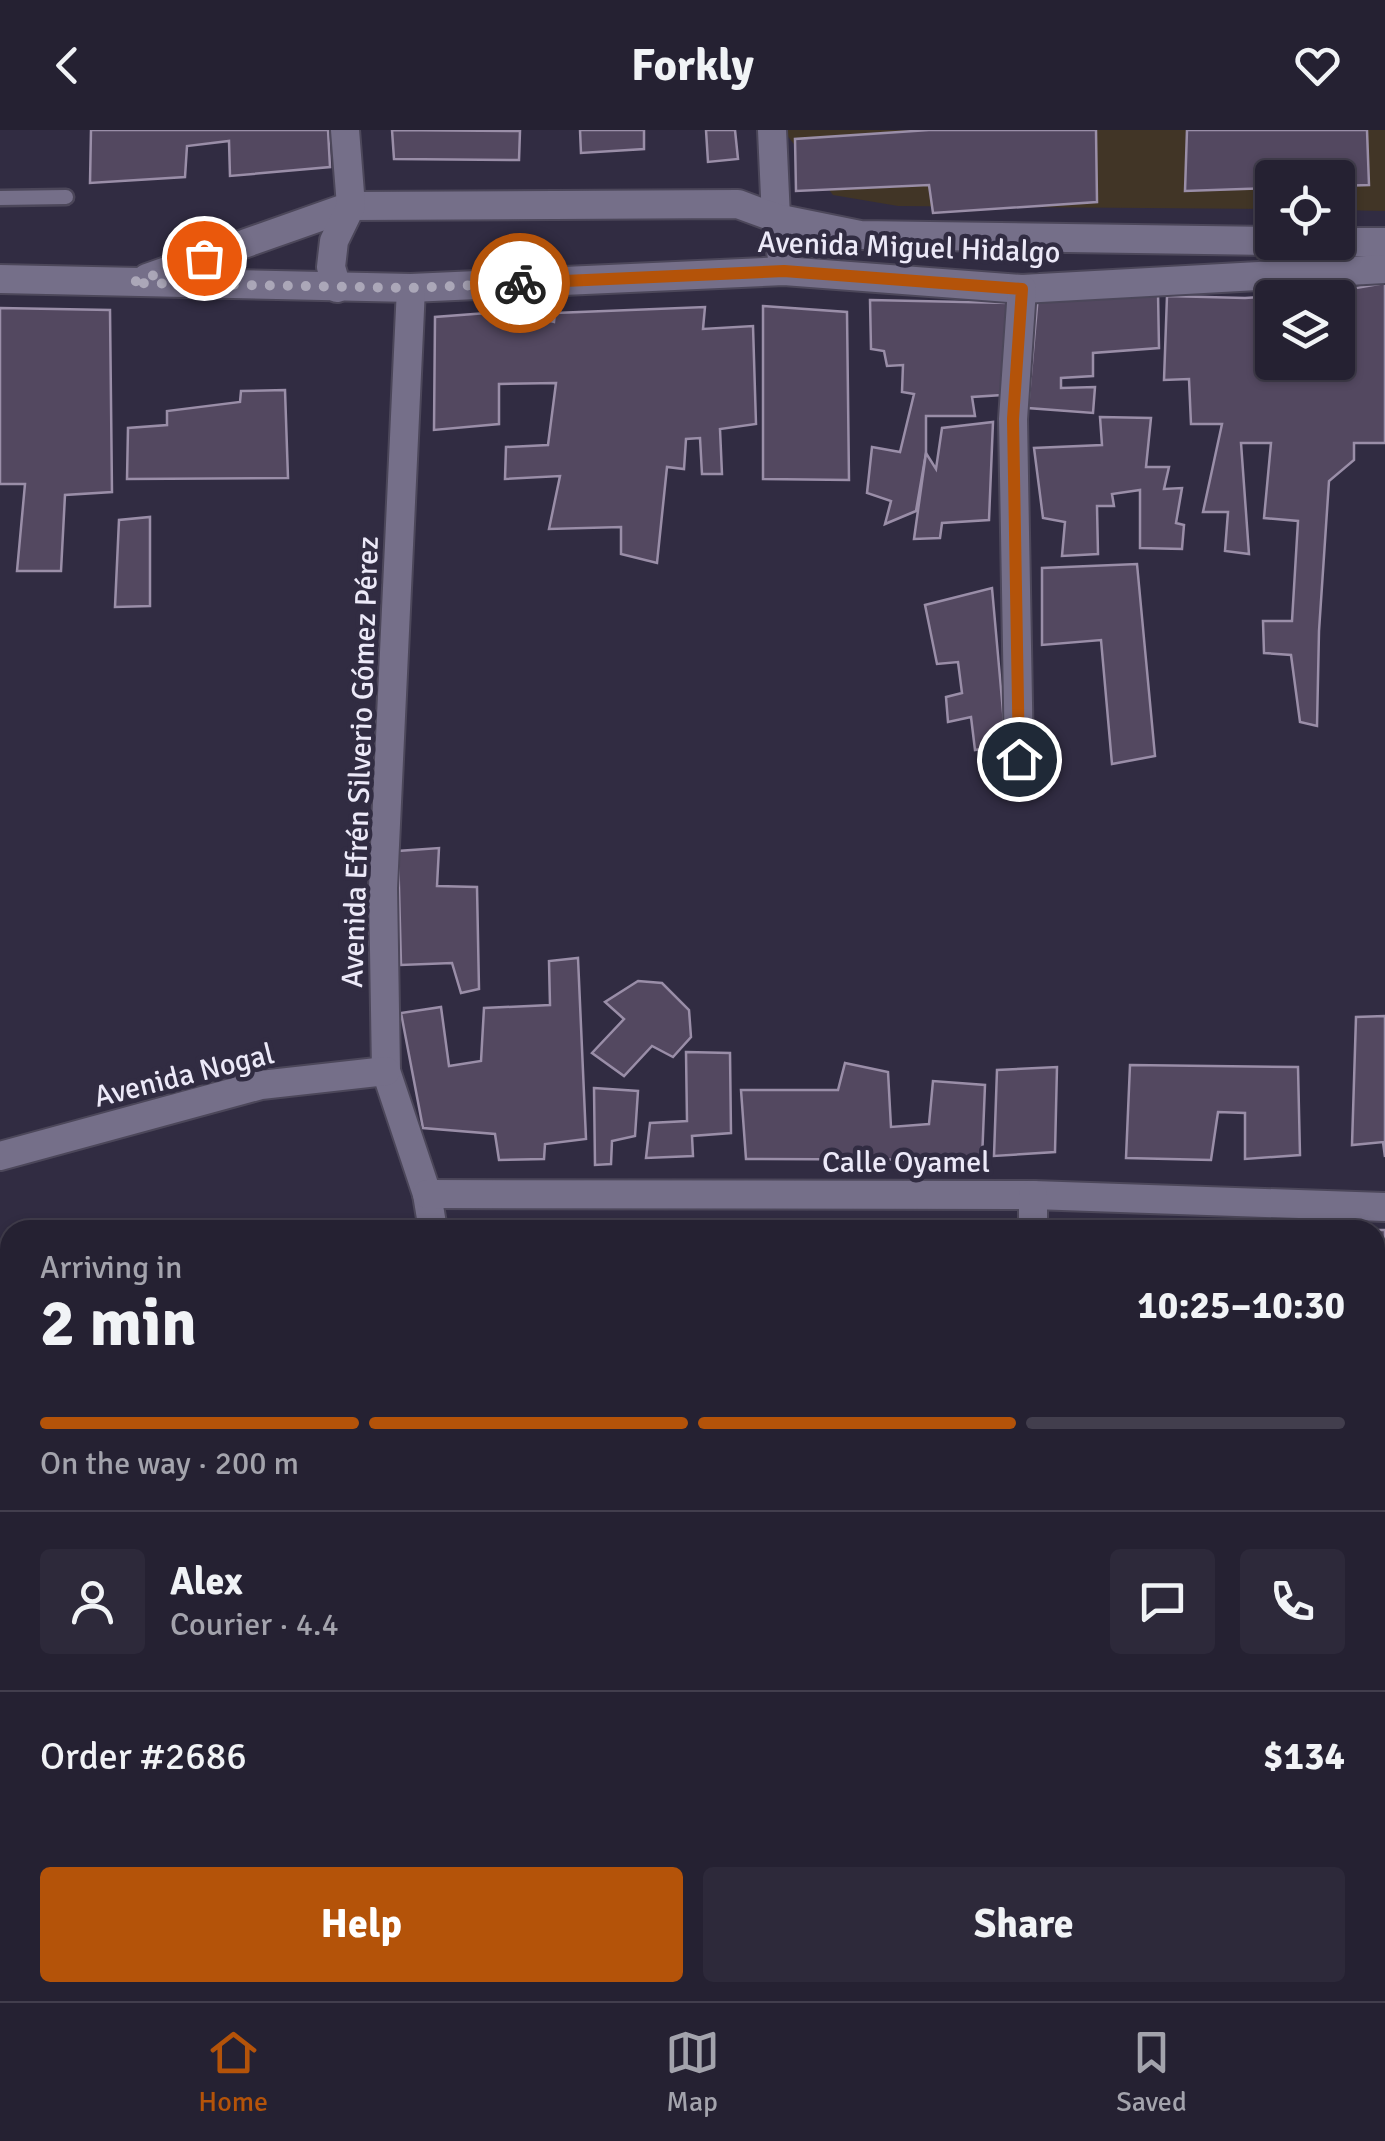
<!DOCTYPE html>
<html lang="en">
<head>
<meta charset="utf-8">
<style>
	body { margin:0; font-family:Signika,sans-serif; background:#2d293a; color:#f1f3f6; height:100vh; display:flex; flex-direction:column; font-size:38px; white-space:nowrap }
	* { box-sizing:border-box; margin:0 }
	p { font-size:32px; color:#a3a3ac }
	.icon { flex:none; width:55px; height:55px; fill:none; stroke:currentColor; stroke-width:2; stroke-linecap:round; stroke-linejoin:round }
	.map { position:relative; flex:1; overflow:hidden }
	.drawer { position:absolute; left:0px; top:1090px; width:1385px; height:782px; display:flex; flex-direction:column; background:#252132; border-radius:30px 30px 0 0; box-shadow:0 2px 8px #0004,0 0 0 2px #423e4d }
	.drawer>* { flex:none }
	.tools { position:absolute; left:1255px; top:30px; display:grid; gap:20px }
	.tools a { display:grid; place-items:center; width:100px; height:100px; border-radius:10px; background:#252132; box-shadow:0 2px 8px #0004,0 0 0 2px #423e4d; font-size:50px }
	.pin { position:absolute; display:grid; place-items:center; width:85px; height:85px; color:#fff; margin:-42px; border:5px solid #fff; border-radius:50%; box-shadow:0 2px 10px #0007 }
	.courier { position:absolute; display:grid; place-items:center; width:100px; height:100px; margin:-50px; border:8px solid #b45309; border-radius:50%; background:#fff; color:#222; box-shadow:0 2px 12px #0007 }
	.summary em { font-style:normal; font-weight:700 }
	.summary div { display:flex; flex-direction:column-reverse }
	.summary { display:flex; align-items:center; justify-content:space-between; height:170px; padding:0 40px }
	h1 { font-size:65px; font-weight:700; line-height:75px }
	.bar { display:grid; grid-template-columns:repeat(4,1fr); gap:15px 10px; align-content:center; height:120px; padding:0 40px }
	.bar i { height:12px; border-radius:8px; background:#423e4d }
	.bar .selected { background:#b45309 }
	.bar p { grid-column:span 4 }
	.line { display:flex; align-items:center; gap:25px; padding:0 40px; border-top:2px solid #423e4d }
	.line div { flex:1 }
	.round { display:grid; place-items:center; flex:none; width:105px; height:105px; border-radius:10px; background:#2d293a }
	.button { display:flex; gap:20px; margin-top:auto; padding:20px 40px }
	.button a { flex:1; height:115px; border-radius:10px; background:#b45309; color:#fff; font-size:40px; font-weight:700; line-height:115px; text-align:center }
	.button a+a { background:#2d293a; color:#f1f3f6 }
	header { display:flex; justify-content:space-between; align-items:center; height:130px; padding:0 40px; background:#252132; font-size:45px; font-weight:700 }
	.tab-bar { display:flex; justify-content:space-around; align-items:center; height:140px; border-top:2px solid #423e4d; background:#252132; font-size:28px; color:#a3a3ac }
	.tab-bar a { display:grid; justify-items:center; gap:5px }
	.tab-bar .selected { color:#b45309 }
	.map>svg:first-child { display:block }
	.education { fill:#413526 }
	.building { fill:#534860; stroke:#9a8ea8; stroke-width:2.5; fill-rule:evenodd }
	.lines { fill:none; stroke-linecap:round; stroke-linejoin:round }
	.service-casing { stroke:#4c475a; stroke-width:19 }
	.minor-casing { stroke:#4c475a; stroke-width:32 }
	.service { stroke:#756f89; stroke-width:14 }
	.minor { stroke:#756f89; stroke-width:28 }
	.done { stroke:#aba7b8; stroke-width:10; stroke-dasharray:0 18 }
	.route { stroke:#b45309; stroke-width:12 }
	.labels { text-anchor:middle; stroke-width:9; stroke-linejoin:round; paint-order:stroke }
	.street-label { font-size:30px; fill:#ece9f8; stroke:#312c42 }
</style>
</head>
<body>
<header><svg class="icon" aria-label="back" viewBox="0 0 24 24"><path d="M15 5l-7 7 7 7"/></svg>Forkly<svg class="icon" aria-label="heart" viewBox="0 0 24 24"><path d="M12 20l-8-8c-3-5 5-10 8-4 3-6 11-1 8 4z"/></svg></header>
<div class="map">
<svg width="1385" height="1871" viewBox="0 0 1385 1871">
	<rect width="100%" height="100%" fill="#312c42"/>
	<polygon class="education" points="783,0 1385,0 1385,81 1338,80 1338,48 1272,48 1272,79 898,76 833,65"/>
	<g class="building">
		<polygon points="91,0 328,0 330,37 230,46 229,11 187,16 185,47 90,53"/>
		<polygon points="392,0 520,1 519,30 394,29"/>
		<polygon points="580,0 644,0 644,19 581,23"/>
		<polygon points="706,0 735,0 738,29 708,32"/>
		<polygon points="929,0 1096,0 1097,72 933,83 929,55 796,61 795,9"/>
		<polygon points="1187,0 1367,0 1369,55 1338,56 1338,48 1272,48 1272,58 1185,61"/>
		<path d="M1385 153V313H1354V330L1329 351 1319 501 1317 596 1300 592 1291 525 1264 523 1263 491H1292L1298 391 1264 388 1271 313H1241L1249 424 1225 421 1228 382H1203L1222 294H1191L1189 249 1164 250 1167 166 1245 168 1327 163ZM1272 168H1338V232H1272Z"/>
		<polygon points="1158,162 1159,218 1093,223 1093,246 1061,248 1061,258 1095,257 1093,283 1028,278 1038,165"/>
		<polygon points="870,170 1011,173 1002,265 972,267 975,286 926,286 926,323 916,381 885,394 891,371 867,363 872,317 900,322 914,264 902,262 903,235 887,236 884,221 871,219"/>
		<polygon points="763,176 847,182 849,350 763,349"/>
		<polygon points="705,177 703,199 753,196 756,294 720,299 722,344 702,344 700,308 686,309 684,339 667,337 657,433 621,424 621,397 549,399 560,346 505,349 506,317 548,315 556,253 499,254 499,294 434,300 435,187 539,179 539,188 554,192 555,183"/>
		<polygon points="0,178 110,180 112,362 65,365 61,441 17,441 25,354 0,354"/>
		<polygon points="285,260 288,348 127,349 128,298 167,295 167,281 240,272 241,261"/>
		<polygon points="1100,287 1151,288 1146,337 1169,337 1164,359 1182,358 1176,393 1184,395 1182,419 1140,418 1140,360 1112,364 1114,376 1097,376 1098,424 1062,426 1065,392 1043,388 1034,318 1102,315"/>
		<polygon points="993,292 989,390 942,393 940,408 914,409 926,323 936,339 942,298"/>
		<polygon points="150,387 150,476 115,477 119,390"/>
		<polygon points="1137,434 1155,626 1112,634 1101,510 1042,515 1042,438"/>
		<polygon points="992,458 1006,615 975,620 971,587 948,592 946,567 962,563 958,532 937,534 925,475"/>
		<polygon points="439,718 437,756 477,757 479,859 461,863 452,833 401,835 398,721"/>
		<polygon points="578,828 586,1009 545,1014 544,1029 499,1030 495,1004 423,998 401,883 441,877 449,936 481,931 484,878 550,875 549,831"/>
		<polygon points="638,851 662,853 689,880 691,907 673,927 652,916 624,946 592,923 624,889 605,872"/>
		<polygon points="1385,886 1385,1027 1383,1012 1352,1015 1356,887"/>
		<polygon points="686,922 730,923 731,1003 692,1006 693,1026 646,1028 650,993 687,991"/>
		<polygon points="845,933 888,942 891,997 929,994 933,951 985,955 982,1030 746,1029 741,960 838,960"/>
		<polygon points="1130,935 1298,937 1300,1025 1245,1029 1245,983 1218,982 1211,1030 1126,1028"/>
		<polygon points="1057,937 1055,1022 994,1026 997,940"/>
		<polygon points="594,958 638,961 635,1006 612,1011 611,1034 595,1035"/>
		<polygon points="537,1090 538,1100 454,1100 462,1095"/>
		<polygon points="834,1094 893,1095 893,1100 796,1100 796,1097"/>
		<polygon points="654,1095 654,1100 564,1100 564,1096"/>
		<polygon points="1227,1096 1228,1100 1068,1100 1068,1097"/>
		<polygon points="1375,1100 1385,1100 1385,1251 1375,1252"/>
		<rect x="1375" y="1280" width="10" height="25"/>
		<polygon points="1375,1365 1385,1365 1385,1454 1375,1453"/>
		<polygon points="1375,1473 1385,1474 1385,1550 1375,1549"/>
		<polygon points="1382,1607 1385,1682 1375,1682 1375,1608"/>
	</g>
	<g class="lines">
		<g class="service-casing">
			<polyline id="service" points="0,68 66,67"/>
		</g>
		<g class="minor-casing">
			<g id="minor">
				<polyline points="772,0 776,88 784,141"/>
				<polyline points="1338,112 1385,112"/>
				<polyline points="147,148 351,76 738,74 776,88 860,105 1272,111"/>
				<polyline points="0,149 411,158 784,141 1022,159 1385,139"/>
				<polyline points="337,158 331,137 334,111 351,76 345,0"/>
				<polyline points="411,158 383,758 386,941 427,1064 433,1100"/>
				<polyline points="1019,629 1013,289 1022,159"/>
				<polyline points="0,1026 261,955 386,941"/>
				<polyline points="427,1064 1033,1065 1385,1077"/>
				<polyline points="1033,1065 1033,1100"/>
				<polyline points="1375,1328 1385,1329"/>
				<polyline points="1375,1582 1385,1582"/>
				<polyline points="0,1647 10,1645"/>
			</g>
		</g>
		<use href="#service" class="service"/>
		<use href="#minor" class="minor"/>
	</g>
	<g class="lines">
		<polyline class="done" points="204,128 131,153 411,158 520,153"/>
		<polyline class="route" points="520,153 784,141 1022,159 1013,289 1019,629"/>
	</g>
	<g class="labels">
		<g class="street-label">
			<text transform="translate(909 117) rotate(2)" y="10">Avenida Miguel Hidalgo</text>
			<text transform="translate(360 632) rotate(-88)" y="10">Avenida Efrén Silverio Gómez Pérez</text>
			<text transform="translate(184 945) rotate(-14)" y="10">Avenida Nogal</text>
			<text x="906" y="1042">Calle Oyamel</text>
		</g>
	</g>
</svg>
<div class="tools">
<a><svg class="icon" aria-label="locate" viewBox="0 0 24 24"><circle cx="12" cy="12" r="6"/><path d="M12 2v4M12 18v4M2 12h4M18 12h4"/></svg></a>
<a><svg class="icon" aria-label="layers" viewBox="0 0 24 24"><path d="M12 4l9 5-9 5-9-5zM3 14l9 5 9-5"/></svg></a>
</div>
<div class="pin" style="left:204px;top:128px;background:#ea580c"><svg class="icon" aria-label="bag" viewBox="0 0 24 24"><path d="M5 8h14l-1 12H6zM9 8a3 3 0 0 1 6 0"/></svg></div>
<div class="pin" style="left:1019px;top:629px;background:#1f2937"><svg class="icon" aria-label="home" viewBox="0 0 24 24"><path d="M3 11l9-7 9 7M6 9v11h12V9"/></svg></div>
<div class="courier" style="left:520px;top:153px"><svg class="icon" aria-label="bike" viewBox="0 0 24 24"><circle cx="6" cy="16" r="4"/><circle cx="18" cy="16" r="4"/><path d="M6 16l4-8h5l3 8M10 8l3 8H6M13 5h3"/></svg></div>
<section class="drawer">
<div class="summary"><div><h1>2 min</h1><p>Arriving in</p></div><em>10:25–10:30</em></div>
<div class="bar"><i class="selected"></i><i class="selected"></i><i class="selected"></i><i></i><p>On the way · 200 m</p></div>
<div class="line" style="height:180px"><a class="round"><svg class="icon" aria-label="person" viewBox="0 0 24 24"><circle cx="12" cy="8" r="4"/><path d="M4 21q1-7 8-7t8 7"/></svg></a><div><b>Alex</b><p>Courier · 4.4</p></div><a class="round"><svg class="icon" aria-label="chat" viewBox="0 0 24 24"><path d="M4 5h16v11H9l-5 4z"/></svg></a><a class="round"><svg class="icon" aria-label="phone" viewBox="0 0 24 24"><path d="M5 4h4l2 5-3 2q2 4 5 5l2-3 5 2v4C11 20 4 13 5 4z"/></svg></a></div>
<div class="line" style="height:130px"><div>Order #2686</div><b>$134</b></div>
<div class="button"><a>Help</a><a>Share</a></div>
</section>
</div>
<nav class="tab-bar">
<a class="selected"><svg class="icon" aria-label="home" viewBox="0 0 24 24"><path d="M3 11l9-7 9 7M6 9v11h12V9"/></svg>Home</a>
<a><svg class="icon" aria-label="map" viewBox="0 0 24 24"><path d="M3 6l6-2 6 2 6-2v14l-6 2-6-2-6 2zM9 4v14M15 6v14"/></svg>Map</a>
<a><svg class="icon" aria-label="saved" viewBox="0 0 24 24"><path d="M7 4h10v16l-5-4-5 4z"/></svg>Saved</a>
</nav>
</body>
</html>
